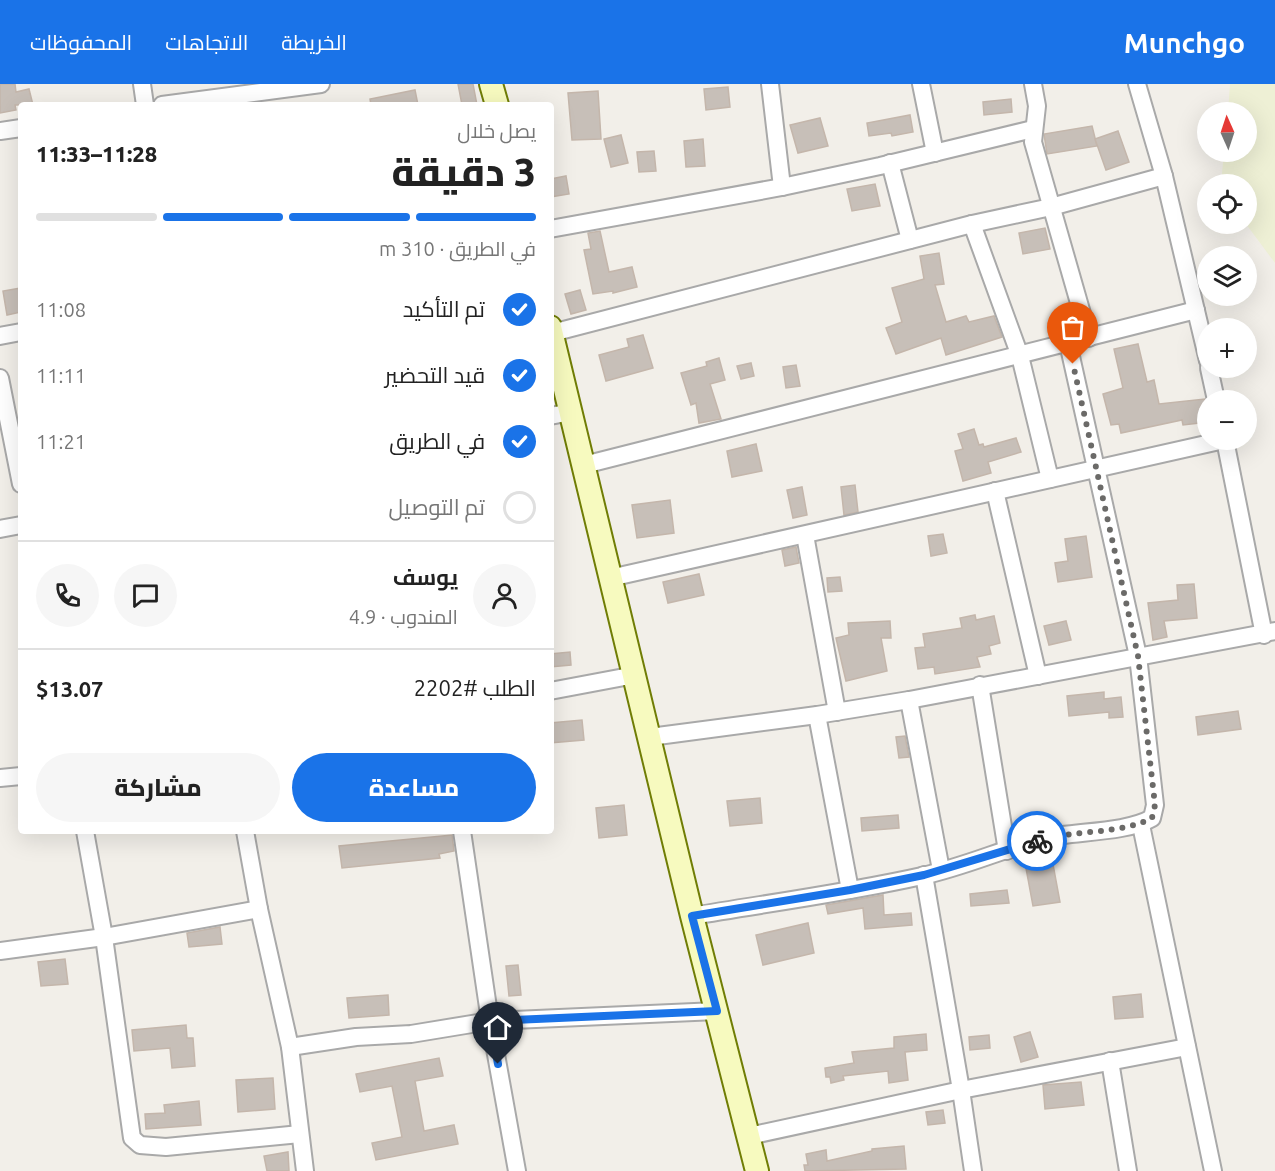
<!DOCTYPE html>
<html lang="ar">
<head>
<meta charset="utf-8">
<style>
	body { margin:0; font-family:Ubuntu,Cairo,sans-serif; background:#f6f6f6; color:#222; direction:rtl; height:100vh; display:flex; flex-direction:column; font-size:22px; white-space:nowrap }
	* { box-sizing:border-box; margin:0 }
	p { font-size:20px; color:#767676 }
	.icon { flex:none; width:33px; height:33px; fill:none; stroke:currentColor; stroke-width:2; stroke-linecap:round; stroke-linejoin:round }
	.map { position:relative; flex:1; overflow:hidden; direction:ltr }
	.side { position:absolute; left:18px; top:18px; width:536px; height:732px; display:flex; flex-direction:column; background:#fff; border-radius:6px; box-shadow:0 6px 24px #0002; direction:rtl }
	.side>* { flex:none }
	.needle { width:39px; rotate:357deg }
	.controls { position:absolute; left:1197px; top:18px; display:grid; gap:12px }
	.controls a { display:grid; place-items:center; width:60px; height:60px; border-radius:50%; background:#fff; box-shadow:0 6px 24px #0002; font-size:30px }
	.pin { position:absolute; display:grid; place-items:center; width:51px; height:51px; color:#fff; margin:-62px -26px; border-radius:50% 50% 50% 0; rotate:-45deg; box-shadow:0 0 6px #0007 }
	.pin .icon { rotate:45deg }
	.courier { position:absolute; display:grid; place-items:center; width:60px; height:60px; margin:-30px; border:4px solid #1a73e8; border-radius:50%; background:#fff; color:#222; box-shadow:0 2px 8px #0007 }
	.overview em { font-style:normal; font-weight:800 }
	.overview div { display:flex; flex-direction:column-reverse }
	.overview { display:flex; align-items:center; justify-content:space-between; height:102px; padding:0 18px }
	h1 { font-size:39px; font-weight:800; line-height:45px }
	.bar { display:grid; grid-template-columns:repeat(4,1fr); gap:9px 6px; align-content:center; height:72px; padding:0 18px }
	.bar i { height:8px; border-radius:4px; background:#e0e0e0 }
	.bar .on { background:#1a73e8 }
	.bar p { grid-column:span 4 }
	.line { display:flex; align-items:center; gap:15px; padding:0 18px; border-top:2px solid #e0e0e0 }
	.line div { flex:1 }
	.round { display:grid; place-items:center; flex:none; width:63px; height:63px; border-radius:32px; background:#f6f6f6 }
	ol { padding:0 18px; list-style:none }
	li { display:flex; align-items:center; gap:18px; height:66px }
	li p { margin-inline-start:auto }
	li .icon { padding:6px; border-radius:50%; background:#1a73e8; color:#fff; stroke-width:4 }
	li:last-child { color:#767676 }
	li i { width:33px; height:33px; border:3px solid #e0e0e0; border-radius:50% }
	.button { display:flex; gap:12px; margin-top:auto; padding:12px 18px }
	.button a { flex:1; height:69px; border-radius:36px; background:#1a73e8; color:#fff; font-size:24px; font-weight:800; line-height:69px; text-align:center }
	.button a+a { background:#f6f6f6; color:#222 }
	header { display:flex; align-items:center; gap:36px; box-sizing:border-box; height:84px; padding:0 30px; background:#1a73e8; color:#fff }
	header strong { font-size:28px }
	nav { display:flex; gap:33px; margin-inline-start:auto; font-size:21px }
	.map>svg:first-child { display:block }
	.farmland { fill:#eef0d5 }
	.building { fill:#c7bfb8; stroke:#c4b6ab; stroke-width:1.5 }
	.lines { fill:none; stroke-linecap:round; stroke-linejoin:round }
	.minor-casing { stroke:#a9a9a9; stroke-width:20 }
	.secondary-casing { stroke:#707d05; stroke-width:26 }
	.minor { stroke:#fff; stroke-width:16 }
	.secondary { stroke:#f7fabf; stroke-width:22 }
	.done { stroke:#6b6a68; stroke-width:6; stroke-dasharray:0 10.8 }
	.route { stroke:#1a73e8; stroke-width:8 }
</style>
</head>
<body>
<header>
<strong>Munchgo</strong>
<nav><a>الخريطة</a><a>الاتجاهات</a><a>المحفوظات</a></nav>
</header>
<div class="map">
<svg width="1275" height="1087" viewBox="0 0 1275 1087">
	<rect width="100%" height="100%" fill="#f2efe9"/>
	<polygon class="farmland" points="1230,0 1275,0 1275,179 1246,140 1246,100 1221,100 1224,68 1246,68 1246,28 1228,28"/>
	<g class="building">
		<polygon points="0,0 15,0 16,8 29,5 33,21 15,21 16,26 0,29"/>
		<polygon points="458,0 473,0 477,21 462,21"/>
		<polygon points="728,3 730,23 706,26 704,5"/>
		<polygon points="415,6 418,21 371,21 370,15"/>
		<polygon points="598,7 601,55 572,56 568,9"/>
		<polygon points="1011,15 1012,28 984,31 983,18"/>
		<polygon points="910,31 913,48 892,52 891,49 869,52 867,39"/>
		<polygon points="820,34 828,62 798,69 790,41"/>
		<polygon points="1092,42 1097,62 1047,70 1044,50"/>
		<polygon points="1118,47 1129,78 1106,86 1095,55"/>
		<polygon points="621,51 628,79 611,83 604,55"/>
		<polygon points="703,55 705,82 686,83 684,57"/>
		<polygon points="654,67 656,87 639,88 637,68"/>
		<polygon points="566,92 569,110 550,113 550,95"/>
		<polygon points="875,100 880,122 852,127 847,105"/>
		<polygon points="1045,144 1050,165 1023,170 1019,149"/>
		<polygon points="600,147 609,188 632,183 637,203 613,209 613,207 593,210 584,166 591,165 588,149"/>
		<polygon points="939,169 944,200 935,201 946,238 966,232 969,238 994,232 1002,253 946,271 941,254 896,270 886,244 902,238 892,204 924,195 920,172"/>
		<polygon points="21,204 21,228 7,231 3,207"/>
		<polygon points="580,206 586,226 571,230 565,210"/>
		<polygon points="643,251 653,284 606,297 599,271 629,263 627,255"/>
		<polygon points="1138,260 1147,298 1154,296 1159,320 1205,315 1208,322 1208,338 1183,341 1182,336 1121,349 1119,340 1111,341 1103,310 1123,304 1114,265"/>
		<polygon points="719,274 725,296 710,300 721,335 699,339 696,319 691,321 681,289 707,282 706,278"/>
		<polygon points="751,279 754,292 741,295 737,282"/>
		<polygon points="796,281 800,302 786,304 783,283"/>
		<polygon points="974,345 979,361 983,360 984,363 1016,354 1021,368 988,378 991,389 963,397 955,367 963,365 958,350"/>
		<polygon points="756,360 762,387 732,393 727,367"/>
		<polygon points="855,401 858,428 844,431 841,403"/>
		<polygon points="802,403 807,431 793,434 787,406"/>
		<polygon points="670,416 674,449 637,454 632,421"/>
		<polygon points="943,450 947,469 931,472 928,452"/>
		<polygon points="1086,452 1092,493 1058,498 1055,479 1068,477 1065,455"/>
		<polygon points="796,463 799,479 785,482 782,466"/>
		<polygon points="699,490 704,511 668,519 663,498"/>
		<polygon points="840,493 842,507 828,508 827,494"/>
		<polygon points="1194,500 1197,534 1164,537 1167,553 1153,556 1148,519 1178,516 1177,501"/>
		<polygon points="975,531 976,536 994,532 1000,559 989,562 991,570 977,573 980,583 935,590 934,583 918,585 915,564 925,563 923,550 962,544 960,534"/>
		<polygon points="890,537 891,554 881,554 887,587 846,597 836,554 849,551 848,539"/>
		<polygon points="1066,537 1071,556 1049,561 1044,542"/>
		<polygon points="570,568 571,581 550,583 550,570"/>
		<polygon points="1104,608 1104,615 1121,613 1123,633 1109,634 1109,628 1069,632 1067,612"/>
		<polygon points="1238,627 1241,645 1198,651 1196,633"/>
		<polygon points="582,636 584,656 550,659 550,639"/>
		<polygon points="905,652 909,673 899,674 896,653"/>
		<polygon points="760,714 762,739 730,742 727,717"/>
		<polygon points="624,721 627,751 599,754 596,724"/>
		<polygon points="898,731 899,744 862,747 861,734"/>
		<polygon points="452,751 454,767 439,770 440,774 342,784 339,762"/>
		<polygon points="1052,775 1060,818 1033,822 1025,779"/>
		<polygon points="1007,806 1009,819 971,822 970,810"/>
		<polygon points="883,811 884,831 911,829 912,841 865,845 863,824 828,830 826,821"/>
		<polygon points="808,839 814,869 763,881 756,851"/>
		<polygon points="220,843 222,860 189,863 187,849"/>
		<polygon points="65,875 68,900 41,902 38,878"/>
		<polygon points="518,881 521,911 509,912 506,882"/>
		<polygon points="1141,910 1143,933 1115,935 1113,913"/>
		<polygon points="388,911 389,931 349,934 347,914"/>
		<polygon points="186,941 187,954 193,954 195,982 172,984 170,964 134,967 132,946"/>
		<polygon points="1030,948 1038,973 1021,978 1014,953"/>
		<polygon points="926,950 927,966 905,968 908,996 889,999 888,987 843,992 844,996 831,999 830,993 826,993 825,984 854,979 852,968 894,964 894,953"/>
		<polygon points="989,951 990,964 970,966 969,953"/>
		<polygon points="439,974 443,992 415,997 424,1047 454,1041 458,1060 376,1076 372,1059 402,1053 392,1002 360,1008 356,990"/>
		<polygon points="273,994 275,1025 238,1028 236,996"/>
		<polygon points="1081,998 1084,1021 1045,1025 1043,1001"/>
		<polygon points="199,1017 201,1041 146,1045 145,1030 165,1029 164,1021"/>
		<polygon points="943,1026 945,1039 928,1041 926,1028"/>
		<polygon points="904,1062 906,1085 805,1087 804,1081 808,1081 806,1070 826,1066 827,1077 872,1067 872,1065"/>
		<polygon points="288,1068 289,1087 267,1087 264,1072"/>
	</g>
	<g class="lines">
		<g class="minor-casing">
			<g id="minor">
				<polyline points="142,0 145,21"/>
				<polyline points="770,0 782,103"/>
				<polyline points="921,0 935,69"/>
				<polyline points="1033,0 1037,22 1033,58 1089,254"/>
				<polyline points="1137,0 1164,92 1208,277"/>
				<polyline points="162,21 321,0"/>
				<polyline points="0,47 21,44"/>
				<polyline points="890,79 910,156"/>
				<polyline points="972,140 1020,272 1050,395"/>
				<polyline points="550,145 782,103 880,82 1033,45"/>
				<polyline points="552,249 972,140 1051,123 1164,92"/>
				<polyline points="0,252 21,248"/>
				<polyline points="1209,284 1216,316"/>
				<polyline points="0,294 21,400"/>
				<polyline points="550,332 571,328"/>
				<polyline points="1225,356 1264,551"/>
				<polyline points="584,381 1196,226"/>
				<polyline points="995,407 1038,592"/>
				<polyline points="0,445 21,441"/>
				<polyline points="805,451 837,628"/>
				<polyline points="610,494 1224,356"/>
				<polyline points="980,601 1007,767"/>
				<polyline points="550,607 635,591"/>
				<polyline points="909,616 941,786"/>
				<polyline points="817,631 850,806"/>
				<polyline points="650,653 817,631 909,616 1275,547"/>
				<polyline points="0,694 21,692"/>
				<polyline points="1141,741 1213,1087"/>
				<polyline points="85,747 104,853 132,1054 140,1061 166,1063 300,1050"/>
				<polyline points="245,747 259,825 290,963 305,1087"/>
				<polyline points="462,747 490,937 517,1087"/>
				<polyline points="924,791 961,1006 973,1087"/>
				<path d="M692 832C769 819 846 809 922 792 964 783 1003 765 1045 754 1076 747 1126 749 1152 734L1155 721 1138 572 1068 259"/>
				<polyline points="0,867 104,853 259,825"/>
				<polyline points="290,963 356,953 411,950 490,937 717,927"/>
				<polyline points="1110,977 1128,1087"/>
				<polyline points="749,1052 961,1006 1187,963"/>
			</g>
		</g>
		<g class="secondary-casing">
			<g id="secondary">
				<polyline points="491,0 497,21"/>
				<polyline points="550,243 692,832 757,1087"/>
			</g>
		</g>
		<use href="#minor" class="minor"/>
		<use href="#secondary" class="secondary"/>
	</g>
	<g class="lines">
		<path class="done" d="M1037 757C1071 746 1124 750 1152 734L1155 721 1138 572 1073 280"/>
		<polyline class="route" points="498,980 490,937 717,927 692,832 850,806 924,791 1037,757"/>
	</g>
</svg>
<div class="controls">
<a><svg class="needle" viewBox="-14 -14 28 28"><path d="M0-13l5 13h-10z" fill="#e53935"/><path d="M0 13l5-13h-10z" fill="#767676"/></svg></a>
<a><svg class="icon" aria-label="locate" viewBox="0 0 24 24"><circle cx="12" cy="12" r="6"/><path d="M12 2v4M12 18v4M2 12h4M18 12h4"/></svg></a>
<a><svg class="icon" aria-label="layers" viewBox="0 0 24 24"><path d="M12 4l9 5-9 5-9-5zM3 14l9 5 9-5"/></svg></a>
<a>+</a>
<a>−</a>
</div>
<div class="pin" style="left:1073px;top:280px;background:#ea580c"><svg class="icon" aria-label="bag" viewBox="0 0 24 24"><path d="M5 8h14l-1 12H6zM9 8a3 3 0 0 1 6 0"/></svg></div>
<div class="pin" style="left:498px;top:980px;background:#1f2937"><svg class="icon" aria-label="home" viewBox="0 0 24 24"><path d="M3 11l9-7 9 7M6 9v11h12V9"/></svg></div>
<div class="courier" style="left:1037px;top:757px"><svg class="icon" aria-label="bike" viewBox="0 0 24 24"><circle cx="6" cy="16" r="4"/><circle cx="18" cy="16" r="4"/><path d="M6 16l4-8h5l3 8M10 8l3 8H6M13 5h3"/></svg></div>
<section class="side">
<div class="overview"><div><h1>3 دقيقة</h1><p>يصل خلال</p></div><em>11:28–11:33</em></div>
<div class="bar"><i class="on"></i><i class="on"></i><i class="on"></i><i></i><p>في الطريق · 310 m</p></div>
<ol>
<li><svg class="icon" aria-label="check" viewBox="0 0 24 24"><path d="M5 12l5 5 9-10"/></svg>تم التأكيد<p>11:08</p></li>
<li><svg class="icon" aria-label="check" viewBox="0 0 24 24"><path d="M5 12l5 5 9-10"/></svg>قيد التحضير<p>11:11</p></li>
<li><svg class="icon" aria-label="check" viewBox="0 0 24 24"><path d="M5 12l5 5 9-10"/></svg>في الطريق<p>11:21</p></li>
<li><i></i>تم التوصيل</li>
</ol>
<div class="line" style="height:108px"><a class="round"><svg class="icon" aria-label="person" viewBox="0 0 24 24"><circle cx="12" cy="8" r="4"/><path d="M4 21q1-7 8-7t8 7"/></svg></a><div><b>يوسف</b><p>المندوب · 4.9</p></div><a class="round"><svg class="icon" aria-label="chat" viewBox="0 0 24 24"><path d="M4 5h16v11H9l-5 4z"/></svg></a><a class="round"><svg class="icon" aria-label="phone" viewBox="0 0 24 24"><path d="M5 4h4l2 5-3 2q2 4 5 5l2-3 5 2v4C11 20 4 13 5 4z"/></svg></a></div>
<div class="line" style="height:78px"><div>الطلب #2202</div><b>$13.07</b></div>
<div class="button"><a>مساعدة</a><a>مشاركة</a></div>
</section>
</div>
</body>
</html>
